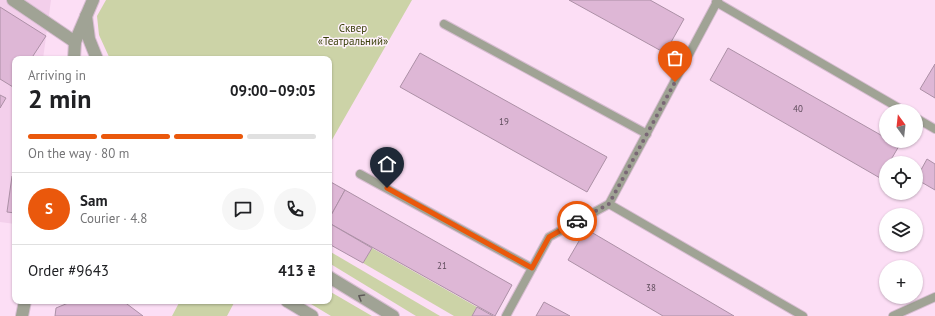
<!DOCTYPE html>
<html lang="en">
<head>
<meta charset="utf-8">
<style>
	body { margin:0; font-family:"PT Sans",sans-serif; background:#f6f6f6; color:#202124; height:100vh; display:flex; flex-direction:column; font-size:15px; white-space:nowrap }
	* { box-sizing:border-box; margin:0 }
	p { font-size:13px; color:#757577 }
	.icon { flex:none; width:22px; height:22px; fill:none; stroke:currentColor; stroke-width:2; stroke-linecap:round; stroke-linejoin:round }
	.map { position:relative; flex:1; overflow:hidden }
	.details { position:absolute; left:12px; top:56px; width:320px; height:248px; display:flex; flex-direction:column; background:#fff; border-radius:8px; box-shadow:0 1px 3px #0004 }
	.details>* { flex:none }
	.needle { width:26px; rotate:345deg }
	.buttons { position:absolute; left:879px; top:104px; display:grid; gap:8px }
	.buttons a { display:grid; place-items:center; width:44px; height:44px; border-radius:50%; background:#fff; box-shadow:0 1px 3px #0004; font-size:20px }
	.pin { position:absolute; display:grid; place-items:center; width:34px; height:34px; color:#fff; margin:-41px -17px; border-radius:50% 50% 50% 0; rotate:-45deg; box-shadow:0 0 4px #0007 }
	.pin .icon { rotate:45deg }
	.courier { position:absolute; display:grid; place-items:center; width:40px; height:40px; margin:-20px; border:3px solid #ea580c; border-radius:50%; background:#fff; color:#222; box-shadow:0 1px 5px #0007 }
	.head em { font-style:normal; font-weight:700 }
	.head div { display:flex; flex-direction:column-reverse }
	.head { display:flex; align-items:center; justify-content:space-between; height:68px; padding:0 16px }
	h1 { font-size:26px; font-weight:700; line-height:30px }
	.bar { display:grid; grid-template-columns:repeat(4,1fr); gap:6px 4px; align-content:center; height:48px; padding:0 16px }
	.bar i { height:5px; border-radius:3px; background:#e0e0e0 }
	.bar .current { background:#ea580c }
	.bar p { grid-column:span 4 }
	.line { display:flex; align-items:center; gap:10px; padding:0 16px; border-top:1px solid #e0e0e0 }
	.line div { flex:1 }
	.round { display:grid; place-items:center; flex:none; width:42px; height:42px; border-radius:21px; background:#f6f6f6 }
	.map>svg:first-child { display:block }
	.built { fill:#f3cfeb }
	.green { fill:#ccd3a7 }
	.building { fill:#deb7d6; stroke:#ac90a6 }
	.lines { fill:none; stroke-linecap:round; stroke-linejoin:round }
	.lane-casing { stroke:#d8bdd2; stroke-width:10 }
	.street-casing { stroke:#d8bdd2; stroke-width:14 }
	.lane { stroke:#a0a395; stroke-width:8 }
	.street { stroke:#a0a395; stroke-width:12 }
	.oneway { stroke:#5e5958 }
	.done { stroke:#796775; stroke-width:4; stroke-dasharray:0 7.2 }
	.route { stroke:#ea580c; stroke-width:5 }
	.labels { text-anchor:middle; stroke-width:3; stroke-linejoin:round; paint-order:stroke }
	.number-label { font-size:9px; fill:#5d4b5a }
	.park-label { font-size:11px; fill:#3a400a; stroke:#fef2fb }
</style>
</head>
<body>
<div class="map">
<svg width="935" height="316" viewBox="0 0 935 316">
	<rect width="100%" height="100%" fill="#fcdef5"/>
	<polygon class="built" points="0,0 51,0 43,59 15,59 15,224 0,222"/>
	<g class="green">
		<polygon points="106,0 412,0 329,145 329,59 110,59 99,35 97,16"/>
		<polygon points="372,248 477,307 472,316 454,316 363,263"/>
		<polygon points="329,251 440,316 416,316 329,263"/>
		<polygon points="329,291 372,316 331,316 306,301 329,301"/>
		<polygon points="180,301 235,301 227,316 172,316"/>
	</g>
	<g class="building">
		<polygon points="569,0 650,0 684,19 665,53"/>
		<polygon points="0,7 46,36 31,59 15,59 15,84 13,87 0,79"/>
		<polygon points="728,48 886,138 886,141 891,141 899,146 889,163 886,163 886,168 880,178 710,80"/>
		<polygon points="420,53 607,157 587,192 400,87"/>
		<polygon points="935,64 935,98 920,89"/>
		<polygon points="0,95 6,98 0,108"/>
		<polygon points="15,148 15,162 13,162"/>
		<polygon points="927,159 935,164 935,190 916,179"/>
		<polygon points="12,176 15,177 15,213 7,212"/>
		<polygon points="329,181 345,190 329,219"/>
		<polygon points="345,190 512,285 495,316 329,223 329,219"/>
		<polygon points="329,223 372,248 363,263 329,244"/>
		<polygon points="586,229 734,316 663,316 568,260"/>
		<polygon points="916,280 921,282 916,290"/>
		<polygon points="73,301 123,301 143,316 55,316 56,308"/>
		<polygon points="544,302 570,316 536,316"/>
		<polygon points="477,307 493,316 472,316"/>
	</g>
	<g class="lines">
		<g class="lane-casing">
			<g id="lane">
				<polyline points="716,2 904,111"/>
				<polyline points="444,24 647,134"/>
				<polyline points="916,118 935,129"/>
				<polyline points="360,174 532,268"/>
				<polyline points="609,204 803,316"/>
				<polyline points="506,316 549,237 609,204 718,0"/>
				<polyline points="893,316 935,297"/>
			</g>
		</g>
		<g class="street-casing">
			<g id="street">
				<polyline points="13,0 75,42"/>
				<polyline points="86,16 89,39 97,59"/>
				<polyline points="74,59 75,42 93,0"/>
				<polyline points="329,277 393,316"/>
				<polyline points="287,301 312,316"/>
				<polyline points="22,316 25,301"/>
			</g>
		</g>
		<use href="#lane" class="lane"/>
		<use href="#street" class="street"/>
	</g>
	<defs><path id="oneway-chevron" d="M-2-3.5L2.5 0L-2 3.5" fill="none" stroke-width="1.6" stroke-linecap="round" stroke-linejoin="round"/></defs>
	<use class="oneway" href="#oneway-chevron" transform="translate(361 297) rotate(-149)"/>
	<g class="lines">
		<polyline class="done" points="577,221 609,204 675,82"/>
		<polyline class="route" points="387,188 532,268 549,237 577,221"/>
	</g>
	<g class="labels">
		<g class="number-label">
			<text x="798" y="112">40</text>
			<text x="504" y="125">19</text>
			<text x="442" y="269">21</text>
			<text x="651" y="291">38</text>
		</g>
		<g class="park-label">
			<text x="353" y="32">Сквер<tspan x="353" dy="13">«Театральний»</tspan></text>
		</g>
	</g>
</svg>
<div class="buttons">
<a><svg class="needle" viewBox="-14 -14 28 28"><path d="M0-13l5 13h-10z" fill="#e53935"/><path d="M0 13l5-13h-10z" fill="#757577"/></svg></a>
<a><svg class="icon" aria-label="locate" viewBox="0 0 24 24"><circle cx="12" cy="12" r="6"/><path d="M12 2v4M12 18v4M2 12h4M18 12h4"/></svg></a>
<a><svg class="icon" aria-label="layers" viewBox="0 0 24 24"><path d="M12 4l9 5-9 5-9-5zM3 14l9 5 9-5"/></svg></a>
<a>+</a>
</div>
<div class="pin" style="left:675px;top:82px;background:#ea580c"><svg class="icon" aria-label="bag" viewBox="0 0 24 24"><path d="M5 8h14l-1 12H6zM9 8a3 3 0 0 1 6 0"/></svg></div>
<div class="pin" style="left:387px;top:188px;background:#1f2937"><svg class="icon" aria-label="home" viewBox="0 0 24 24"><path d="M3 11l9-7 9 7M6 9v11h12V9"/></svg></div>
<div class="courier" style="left:577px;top:221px"><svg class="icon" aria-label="car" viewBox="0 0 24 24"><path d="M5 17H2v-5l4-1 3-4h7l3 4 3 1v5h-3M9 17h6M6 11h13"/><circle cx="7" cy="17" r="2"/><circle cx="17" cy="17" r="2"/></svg></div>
<section class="details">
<div class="head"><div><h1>2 min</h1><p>Arriving in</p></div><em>09:00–09:05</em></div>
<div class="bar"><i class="current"></i><i class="current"></i><i class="current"></i><i></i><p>On the way · 80 m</p></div>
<div class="line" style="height:72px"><b class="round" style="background:#ea580c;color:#fff">S</b><div><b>Sam</b><p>Courier · 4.8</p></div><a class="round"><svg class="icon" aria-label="chat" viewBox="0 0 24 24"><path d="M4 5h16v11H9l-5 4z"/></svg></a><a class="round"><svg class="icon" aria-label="phone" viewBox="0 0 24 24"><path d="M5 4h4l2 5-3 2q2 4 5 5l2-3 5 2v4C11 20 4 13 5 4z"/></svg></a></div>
<div class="line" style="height:52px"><div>Order #9643</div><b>413 ₴</b></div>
</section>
</div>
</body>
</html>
